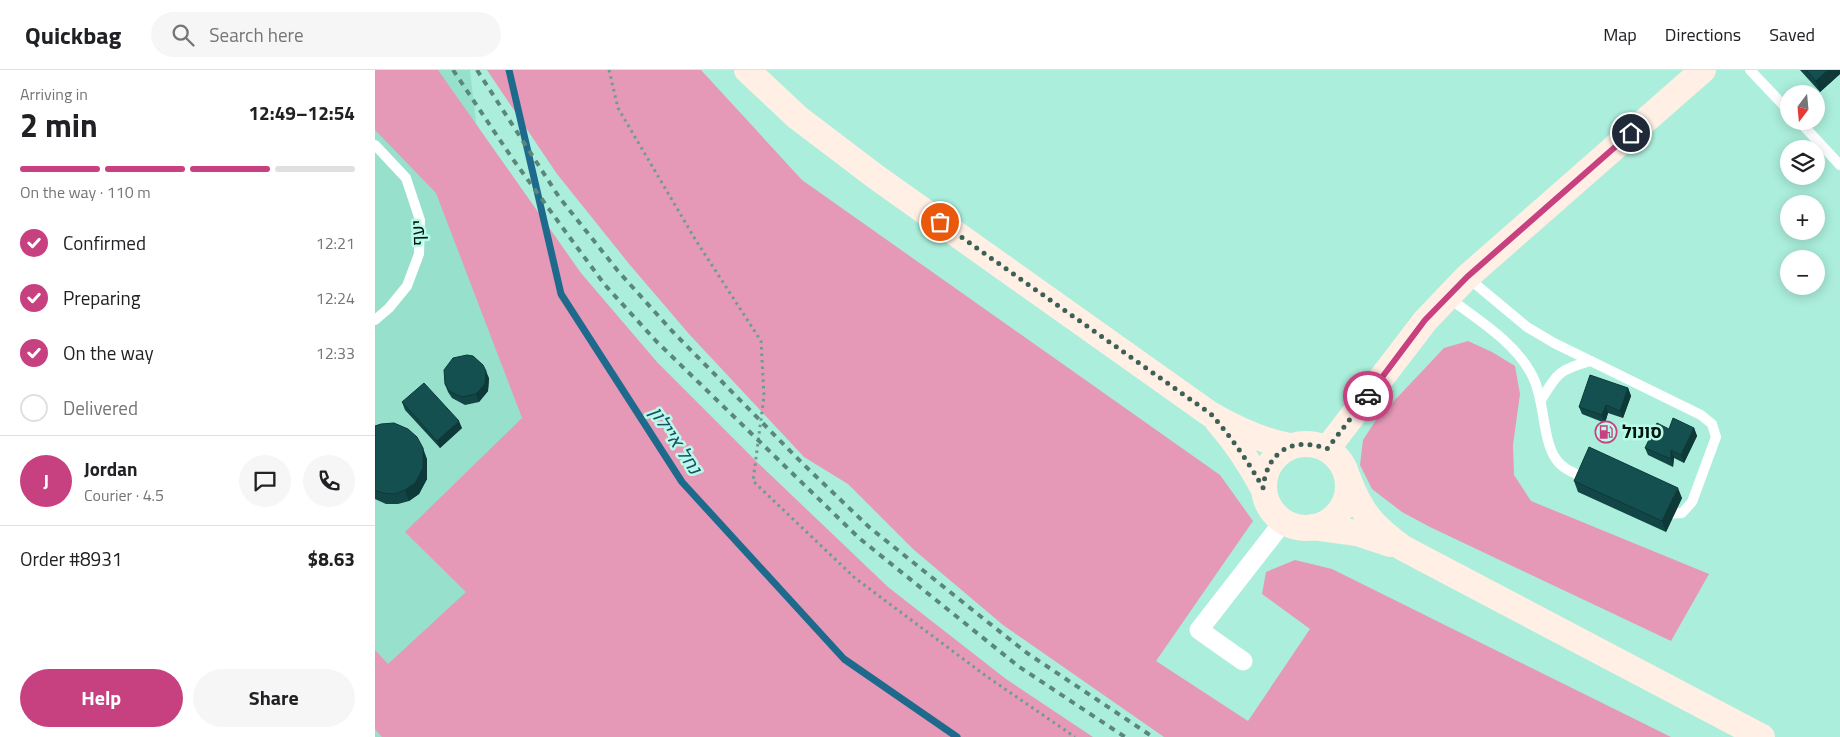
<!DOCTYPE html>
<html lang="en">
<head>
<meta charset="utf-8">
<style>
	body { margin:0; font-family:"Titillium Web",Heebo,sans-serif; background:#f6f6f6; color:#202124; height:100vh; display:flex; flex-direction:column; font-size:19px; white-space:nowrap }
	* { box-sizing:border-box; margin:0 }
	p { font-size:16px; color:#757577 }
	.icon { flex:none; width:28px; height:28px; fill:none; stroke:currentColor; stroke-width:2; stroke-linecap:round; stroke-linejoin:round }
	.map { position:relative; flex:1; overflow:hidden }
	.drawer { display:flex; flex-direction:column; background:#fff; width:375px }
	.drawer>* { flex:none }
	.needle { width:32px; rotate:196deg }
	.tools { position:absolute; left:1405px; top:15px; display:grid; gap:10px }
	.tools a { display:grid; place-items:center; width:45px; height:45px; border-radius:50%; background:#fff; box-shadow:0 2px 12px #0003; font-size:25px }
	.pin { position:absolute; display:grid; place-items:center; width:42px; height:42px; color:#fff; margin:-21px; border:2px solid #fff; border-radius:50%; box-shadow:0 1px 5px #0007 }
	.courier { position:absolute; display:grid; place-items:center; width:50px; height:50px; margin:-25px; border:4px solid #c7407f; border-radius:50%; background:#fff; color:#222; box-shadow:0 1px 6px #0007 }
	.summary em { font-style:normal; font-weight:700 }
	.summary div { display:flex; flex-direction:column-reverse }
	.summary { display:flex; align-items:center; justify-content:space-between; height:85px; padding:0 20px }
	h1 { font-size:32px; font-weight:700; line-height:38px }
	.bar { display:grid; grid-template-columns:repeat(4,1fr); gap:8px 5px; align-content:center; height:60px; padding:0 20px }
	.bar i { height:6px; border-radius:4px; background:#e0e0e0 }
	.bar .current { background:#c7407f }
	.bar p { grid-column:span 4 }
	.line { display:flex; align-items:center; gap:12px; padding:0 20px; border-top:1px solid #e0e0e0 }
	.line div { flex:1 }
	.round { display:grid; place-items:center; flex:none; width:52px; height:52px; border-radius:26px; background:#f6f6f6 }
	ol { padding:0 20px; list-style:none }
	li { display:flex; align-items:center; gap:15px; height:55px }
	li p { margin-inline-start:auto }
	li .icon { padding:5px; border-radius:50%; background:#c7407f; color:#fff; stroke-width:4 }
	li:last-child { color:#757577 }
	li i { width:28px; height:28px; border:2px solid #e0e0e0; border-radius:50% }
	.action { display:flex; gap:10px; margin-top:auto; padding:10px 20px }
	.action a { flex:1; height:58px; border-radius:30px; background:#c7407f; color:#fff; font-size:20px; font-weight:700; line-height:58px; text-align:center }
	.action a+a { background:#f6f6f6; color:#202124 }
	header { display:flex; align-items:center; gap:30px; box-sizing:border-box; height:70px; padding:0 25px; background:#fff; border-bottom:1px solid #e0e0e0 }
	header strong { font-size:24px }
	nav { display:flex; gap:28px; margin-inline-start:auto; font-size:18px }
	.search { width:350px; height:45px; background:#f6f6f6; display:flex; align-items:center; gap:12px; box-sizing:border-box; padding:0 18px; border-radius:28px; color:#757577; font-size:19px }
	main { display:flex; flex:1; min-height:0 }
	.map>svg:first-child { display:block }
	.built { fill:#96e0cc }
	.green { fill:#e599b6 }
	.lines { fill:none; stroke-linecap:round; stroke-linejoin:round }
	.stream { stroke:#1e6a8c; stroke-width:7 }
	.path { stroke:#6c9d8f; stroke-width:3; stroke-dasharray:2.5 4; stroke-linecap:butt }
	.lane { stroke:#fff; stroke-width:10 }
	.street { stroke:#fff; stroke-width:19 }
	.secondary { stroke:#ffefe4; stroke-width:26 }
	.rail { stroke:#5a877a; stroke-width:4; stroke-dasharray:6 6; stroke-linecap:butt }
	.wall { fill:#124545 }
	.shaded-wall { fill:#0f3838 }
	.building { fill:#155050; stroke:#0f3838 }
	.done { stroke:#3c6055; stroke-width:5; stroke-dasharray:0 9 }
	.route { stroke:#c7407f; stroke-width:6 }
	.labels { text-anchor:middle; stroke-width:5; stroke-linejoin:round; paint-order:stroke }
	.street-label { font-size:18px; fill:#00130d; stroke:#b8fbe8 }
	.poi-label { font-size:18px; font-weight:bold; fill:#00130d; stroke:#b8fbe8; text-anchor:start }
	.water-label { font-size:19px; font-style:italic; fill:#1c506b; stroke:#b8fbe8 }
</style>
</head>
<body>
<header>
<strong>Quickbag</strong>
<div class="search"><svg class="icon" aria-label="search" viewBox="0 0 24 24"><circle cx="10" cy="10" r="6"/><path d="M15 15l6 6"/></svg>Search here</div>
<nav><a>Map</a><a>Directions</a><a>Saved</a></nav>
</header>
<main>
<section class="drawer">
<div class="summary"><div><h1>2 min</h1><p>Arriving in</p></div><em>12:49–12:54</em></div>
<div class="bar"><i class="current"></i><i class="current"></i><i class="current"></i><i></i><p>On the way · 110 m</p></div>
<ol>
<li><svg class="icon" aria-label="check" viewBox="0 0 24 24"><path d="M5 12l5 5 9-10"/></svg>Confirmed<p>12:21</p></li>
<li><svg class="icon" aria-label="check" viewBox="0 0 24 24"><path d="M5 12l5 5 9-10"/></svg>Preparing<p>12:24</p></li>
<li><svg class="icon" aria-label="check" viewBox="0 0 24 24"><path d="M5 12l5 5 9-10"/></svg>On the way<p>12:33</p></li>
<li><i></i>Delivered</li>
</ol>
<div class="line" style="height:90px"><b class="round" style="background:#c7407f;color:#fff">J</b><div><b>Jordan</b><p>Courier · 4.5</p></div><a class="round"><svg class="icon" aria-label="chat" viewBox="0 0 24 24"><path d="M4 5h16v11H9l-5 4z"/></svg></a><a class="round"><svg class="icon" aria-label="phone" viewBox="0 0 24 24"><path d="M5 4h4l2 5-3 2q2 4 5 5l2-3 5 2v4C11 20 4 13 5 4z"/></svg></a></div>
<div class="line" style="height:65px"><div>Order #8931</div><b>$8.63</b></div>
<div class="action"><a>Help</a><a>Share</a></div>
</section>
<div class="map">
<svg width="1465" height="667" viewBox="0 0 1465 667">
	<rect width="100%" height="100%" fill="#abeedb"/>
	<polygon class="built" points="0,0 95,0 115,175 439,667 0,667"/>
	<g class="green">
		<polygon points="0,0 63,0 206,203 282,292 382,392 513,517 631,609 718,667 7,667 0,659 0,580 13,594 91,522 30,462 147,348 61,123 0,60"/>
		<polygon points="112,0 326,0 427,110 845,405 878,451 781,591 873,651 935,559 887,524 891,502 920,490 957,499 1296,667 789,667 628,555 538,479 473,414 429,387 314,264 255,195 182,104"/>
		<polygon points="1093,271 1117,282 1140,296 1145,324 1138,375 1139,405 1156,431 1334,504 1296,571 1055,457 1027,442 997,419 985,395 988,370 1001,350 1069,278"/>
	</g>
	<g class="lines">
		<polyline class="stream" points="134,0 186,224 307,412 469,589 582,667"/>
		<polyline class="path" points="234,0 243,38 320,169 386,271 389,326 378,411 480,508 611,606 700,667"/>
		<g class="lane">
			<polyline points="1375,0 1414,41"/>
			<polyline points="1424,51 1465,95"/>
			<polyline points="0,75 31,108 45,150 44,184 32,216 14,238 0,250"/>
			<polyline points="1092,207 1152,257 1179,273 1326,345 1337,354 1341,367 1317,432 1307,443 1292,444 1288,442"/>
			<path d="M1074 228C1103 250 1140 272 1157 305 1170 329 1167 370 1181 389 1188 400 1202 404 1213 409"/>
			<path d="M1166 330C1183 302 1184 300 1216 291"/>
		</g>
		<polyline class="street" points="868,591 824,560 908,452"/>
		<g class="secondary">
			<path d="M372 0 422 47 501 107 835 344C861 359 886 371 915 376"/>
			<path d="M843 352C861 372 875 394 888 418"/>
			<circle cx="931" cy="416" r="42"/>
			<polyline points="952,379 1050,251 1092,207 1328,0"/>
			<path d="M973 408C986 443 998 456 1028 478L1387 667"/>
			<polyline points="938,457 982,463 1015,474"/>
		</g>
		<g class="rail">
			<polyline points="78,0 137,88 190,161 230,215 281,271 484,468 643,596 750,667"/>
			<polyline points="102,0 184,127 243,201 297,261 427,393 494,457 600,542 652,583 778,667"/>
		</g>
	</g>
	<g class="wall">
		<polygon points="1425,0 1465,0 1465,4 1445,22"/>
		<polygon points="114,308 113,321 104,332 90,335 77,328 73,322 70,314"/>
		<polygon points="1253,318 1256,326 1248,348 1233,343 1230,353 1207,344 1204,337"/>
		<polygon points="27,332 87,358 65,378 30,340"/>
		<polygon points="0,356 52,389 52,409 44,424 34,431 23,434 11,434 0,429"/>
		<polygon points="1319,358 1322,366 1309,393 1299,388 1298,397 1273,385 1270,378 1294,359"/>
		<polygon points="1199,411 1307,428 1291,462 1203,422"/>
	</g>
	<g class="shaded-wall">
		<polygon points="1453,0 1465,0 1465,4 1445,22 1441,11"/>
		<polygon points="111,301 114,308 113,321 104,332 101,324"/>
		<polygon points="1253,318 1256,326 1248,348 1245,341"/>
		<polygon points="1231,335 1233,343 1230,353 1227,345"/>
		<polygon points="84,351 87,358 65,378 62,371"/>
		<polygon points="1319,358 1322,366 1309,393 1306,385"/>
		<polygon points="48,378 52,389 52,409 44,424 34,431 30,420"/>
		<polygon points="1296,380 1299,388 1298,397 1296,389"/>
		<polygon points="1303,418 1307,428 1291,462 1287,451"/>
	</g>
	<g class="building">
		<polygon points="1431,0 1453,0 1441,11"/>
		<polygon points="92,285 98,286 108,295 111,301 110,314 101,324 87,327 74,321 70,314 69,300 78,288"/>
		<polygon points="1215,305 1253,318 1245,341 1231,335 1227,345 1204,337"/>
		<polygon points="49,313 84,351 62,371 27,332"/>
		<polygon points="1298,348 1319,358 1306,385 1296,380 1296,389 1270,378 1282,353 1294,359"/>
		<polygon points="19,353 33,359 42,367 48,378 48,398 40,413 30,420 19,424 7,423 0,420 0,356 6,354"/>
		<polygon points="1214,377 1303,418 1287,451 1199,411"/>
	</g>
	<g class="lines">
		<path class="done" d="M565 152 836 344C856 367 873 391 888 418 892 381 918 366 952 379L993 326"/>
		<polyline class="route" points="993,326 1050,250 1092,207 1256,63"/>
	</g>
	<defs>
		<g id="fuel-ring" transform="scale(1.125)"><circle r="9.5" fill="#b8fbe8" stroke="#c7407f" stroke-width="1.5"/><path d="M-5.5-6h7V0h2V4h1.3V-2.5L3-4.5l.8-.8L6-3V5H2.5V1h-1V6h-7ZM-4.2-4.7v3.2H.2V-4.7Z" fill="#c7407f"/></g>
	</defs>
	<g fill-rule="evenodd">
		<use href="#fuel-ring" x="1231" y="362"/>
	</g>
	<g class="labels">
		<g class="street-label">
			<text transform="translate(43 163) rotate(-92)" y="6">יעף</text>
		</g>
		<g class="poi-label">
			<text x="1247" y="368">סונול</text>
		</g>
		<g class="water-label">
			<text transform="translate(301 370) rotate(56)" y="7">נחל איילון</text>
		</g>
	</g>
</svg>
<div class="tools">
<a><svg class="needle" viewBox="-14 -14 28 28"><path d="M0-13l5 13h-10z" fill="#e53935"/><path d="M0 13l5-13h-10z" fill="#757577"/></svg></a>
<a><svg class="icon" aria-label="layers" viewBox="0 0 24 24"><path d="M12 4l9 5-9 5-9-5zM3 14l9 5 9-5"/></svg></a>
<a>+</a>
<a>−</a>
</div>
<div class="pin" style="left:565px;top:152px;background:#ea580c"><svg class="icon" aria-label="bag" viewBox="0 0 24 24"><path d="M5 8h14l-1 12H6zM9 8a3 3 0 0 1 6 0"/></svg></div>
<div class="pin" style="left:1256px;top:63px;background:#1f2937"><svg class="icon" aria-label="home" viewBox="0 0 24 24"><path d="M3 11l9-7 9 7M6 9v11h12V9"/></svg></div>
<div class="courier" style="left:993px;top:326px"><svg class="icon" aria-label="car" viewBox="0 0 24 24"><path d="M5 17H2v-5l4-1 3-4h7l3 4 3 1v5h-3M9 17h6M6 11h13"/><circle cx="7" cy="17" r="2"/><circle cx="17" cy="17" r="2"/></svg></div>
</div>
</main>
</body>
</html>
